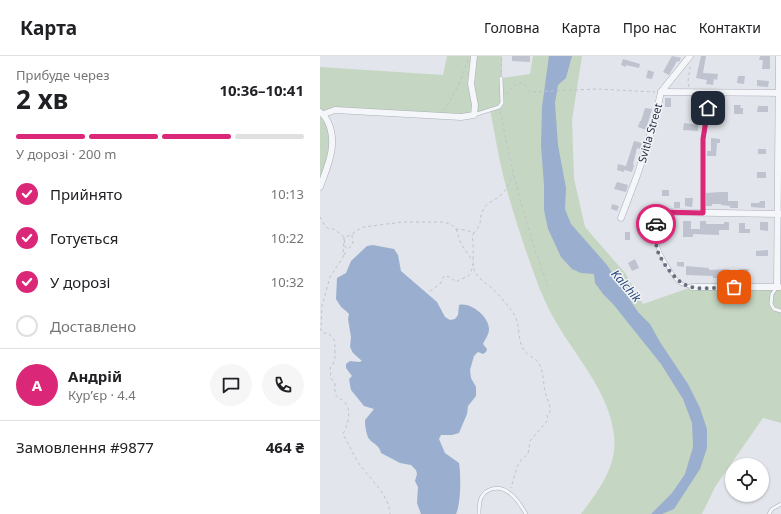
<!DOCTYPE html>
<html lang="uk">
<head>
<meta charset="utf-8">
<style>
	body { margin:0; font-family:"Noto Sans",sans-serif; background:#f6f6f6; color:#202124; height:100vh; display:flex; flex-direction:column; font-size:15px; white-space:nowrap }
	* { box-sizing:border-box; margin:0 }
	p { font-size:13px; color:#757577 }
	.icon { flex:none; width:22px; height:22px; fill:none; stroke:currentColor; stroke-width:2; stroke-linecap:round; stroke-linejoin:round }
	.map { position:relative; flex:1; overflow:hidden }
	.side { display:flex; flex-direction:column; background:#fff; width:320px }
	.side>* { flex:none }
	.buttons { position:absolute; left:405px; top:402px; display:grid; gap:8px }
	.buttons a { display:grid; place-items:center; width:44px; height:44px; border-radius:50%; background:#fff; box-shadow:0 1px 3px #0004; font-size:20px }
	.pin { position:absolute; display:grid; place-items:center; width:34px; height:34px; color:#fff; margin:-17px; border-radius:8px; box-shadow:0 2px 6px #0006 }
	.courier { position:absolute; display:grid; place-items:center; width:40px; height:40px; margin:-20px; border:3px solid #db2777; border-radius:50%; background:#fff; color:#222; box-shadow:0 1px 5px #0007 }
	.overview em { font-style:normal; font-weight:700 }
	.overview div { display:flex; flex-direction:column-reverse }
	.overview { display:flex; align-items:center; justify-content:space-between; height:68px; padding:0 16px }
	h1 { font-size:26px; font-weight:700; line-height:30px }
	.bar { display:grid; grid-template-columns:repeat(4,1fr); gap:6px 4px; align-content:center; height:48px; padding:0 16px }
	.bar i { height:5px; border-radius:3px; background:#e0e0e0 }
	.bar .selected { background:#db2777 }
	.bar p { grid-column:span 4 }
	.line { display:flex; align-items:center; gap:10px; padding:0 16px; border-top:1px solid #e0e0e0 }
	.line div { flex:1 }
	.round { display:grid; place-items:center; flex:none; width:42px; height:42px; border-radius:21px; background:#f6f6f6 }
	ol { padding:0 16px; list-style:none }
	li { display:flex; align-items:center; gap:12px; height:44px }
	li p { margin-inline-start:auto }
	li .icon { padding:4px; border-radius:50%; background:#db2777; color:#fff; stroke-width:4 }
	li:last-child { color:#757577 }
	li i { width:22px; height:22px; border:2px solid #e0e0e0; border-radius:50% }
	header { display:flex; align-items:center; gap:24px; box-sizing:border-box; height:56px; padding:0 20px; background:#fff; border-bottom:1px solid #e0e0e0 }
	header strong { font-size:19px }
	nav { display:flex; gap:22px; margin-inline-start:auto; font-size:14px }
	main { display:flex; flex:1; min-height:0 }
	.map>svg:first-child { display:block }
	.green { fill:#c5d6c2 }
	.water { fill:#9aafcf }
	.building { fill:#bec3cf }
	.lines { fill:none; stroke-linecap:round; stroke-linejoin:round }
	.lane-casing { stroke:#aaafb9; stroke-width:4 }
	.street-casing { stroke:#aaafb9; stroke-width:7 }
	.path { stroke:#c0c3ca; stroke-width:1; stroke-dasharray:3 3; stroke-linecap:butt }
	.lane { stroke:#f5f6f9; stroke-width:3 }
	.street { stroke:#f5f6f9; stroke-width:6 }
	.done { stroke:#696f7f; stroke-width:4; stroke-dasharray:0 7.2 }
	.route { stroke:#db2777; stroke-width:5 }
	.labels { text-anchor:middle; stroke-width:3; stroke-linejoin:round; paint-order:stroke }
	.street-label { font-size:11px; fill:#283045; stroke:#f2f4f8 }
	.water-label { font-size:12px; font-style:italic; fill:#2e4b7d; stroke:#f2f4f8 }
</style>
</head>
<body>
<header>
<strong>Карта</strong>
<nav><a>Головна</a><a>Карта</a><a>Про нас</a><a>Контакти</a></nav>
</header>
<main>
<section class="side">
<div class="overview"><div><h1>2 хв</h1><p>Прибуде через</p></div><em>10:36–10:41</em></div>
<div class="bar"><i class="selected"></i><i class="selected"></i><i class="selected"></i><i></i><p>У дорозі · 200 m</p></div>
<ol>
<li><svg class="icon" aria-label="check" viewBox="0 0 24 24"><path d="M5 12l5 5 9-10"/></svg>Прийнято<p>10:13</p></li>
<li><svg class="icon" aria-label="check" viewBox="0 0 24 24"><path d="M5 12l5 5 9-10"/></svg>Готується<p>10:22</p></li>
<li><svg class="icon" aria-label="check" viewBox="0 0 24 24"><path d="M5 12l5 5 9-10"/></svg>У дорозі<p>10:32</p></li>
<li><i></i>Доставлено</li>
</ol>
<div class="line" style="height:72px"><b class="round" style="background:#db2777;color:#fff">А</b><div><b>Андрій</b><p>Кур’єр · 4.4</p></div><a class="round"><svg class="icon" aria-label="chat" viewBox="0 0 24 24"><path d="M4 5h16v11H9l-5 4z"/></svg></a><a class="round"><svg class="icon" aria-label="phone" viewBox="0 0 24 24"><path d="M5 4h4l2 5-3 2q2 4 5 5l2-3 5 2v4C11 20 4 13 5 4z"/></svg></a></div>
<div class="line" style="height:52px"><div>Замовлення #9877</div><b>464 ₴</b></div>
</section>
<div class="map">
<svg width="461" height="458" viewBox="0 0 461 458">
	<rect width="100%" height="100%" fill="#e2e5eb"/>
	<path class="green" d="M127 0H182V22L210 18 213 0H262L252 64 254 123 265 171 305 217 323 248 372 231H461V367L443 362 395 431 382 458H261C278 435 298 410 294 379 289 334 253 298 232 259 221 239 214 217 206 195 198 171 190 147 184 123 178 100 175 77 170 54L154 59 15 54 4 58 13 85 0 131V11L123 19Z"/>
	<g class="water">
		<polygon points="229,0 252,0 246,22 238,29 235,47 238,89 246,132 245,153 251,168 287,209 318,256 330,268 340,286 368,328 380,352 387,373 387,392 380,413 354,453 342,458 331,458 352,437 365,418 373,391 372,367 363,343 341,308 293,248 283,238 275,227 274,218 261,217 252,213 241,201 228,173 224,154 224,129 221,90 222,51"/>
		<path d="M53 189 74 193 78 199 81 215 117 246 125 261 130 264 135 263 138 259 139 249C151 246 169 261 169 273 169 279 165 283 163 288L167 293 166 296 163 298 158 296 154 300 150 314 151 322 156 331V340L148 350 147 358 139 377 132 379H121L119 383 125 397 139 407C141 418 141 448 136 458H101L97 447 98 431 95 425 97 418 96 414 91 409 80 407 61 397C59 389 55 389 50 384 46 380 45 369 45 364L54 353 44 350 31 334 29 323 32 320 26 312V308L30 305 39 306 42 305 33 297 30 291 31 281 28 263 29 258 26 255 21 251 16 243 17 222 26 217 31 205 47 190Z"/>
	</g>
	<g class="building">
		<polygon points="192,0 210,0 210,6 192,5"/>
		<polygon points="352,0 361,2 359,6 357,5 349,19 343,16"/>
		<polygon points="381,0 386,0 383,17 398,18 397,24 394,23 393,29 386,28 387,24 376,22"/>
		<polygon points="440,0 450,0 450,13 442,13 443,4 439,4"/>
		<polygon points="303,3 320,8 319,12 306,9 306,11 301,9"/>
		<polygon points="328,14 334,16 332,23 326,22"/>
		<polygon points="418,20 425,20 424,28 417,27"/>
		<polygon points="437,24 449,25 448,31 437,30"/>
		<rect x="345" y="42" width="6" height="9"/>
		<polygon points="395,45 401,46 401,52 395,52"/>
		<polygon points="374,48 380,49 379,58 373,57"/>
		<polygon points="414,49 421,49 420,52 423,52 423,58 414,58"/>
		<polygon points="438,50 448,50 448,56 437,56"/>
		<polygon points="325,52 332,53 326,74 318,71 320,65 321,65"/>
		<polygon points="364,67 378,69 378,75 363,74"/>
		<polygon points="391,82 400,83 400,87 397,87 396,100 387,100 387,95 391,95"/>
		<polygon points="314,85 322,87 320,93 317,92 313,108 314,109 312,116 304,114 304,116 297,114 298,108 306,110"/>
		<rect x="438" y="93" width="8" height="5"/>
		<rect x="437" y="116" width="9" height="6"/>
		<polygon points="297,126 308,129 306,136 294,133"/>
		<rect x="342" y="134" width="7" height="6"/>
		<polygon points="401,136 408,136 408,145 418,145 418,152 410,152 410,150 401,149 401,148 392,148 392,150 386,150 386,137"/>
		<polygon points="365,142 373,142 372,151 365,150"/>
		<polygon points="440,145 445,145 445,152 431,151 431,147 439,147"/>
		<rect x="354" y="146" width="6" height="6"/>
		<polygon points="292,148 299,150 297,155 291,153"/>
		<polygon points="346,165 353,165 353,177 350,177 350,179 346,179"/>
		<polygon points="363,165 371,165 371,173 380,173 380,165 386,165 386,168 404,168 404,166 409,166 409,174 399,174 399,179 373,178 373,181 363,181"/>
		<polygon points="440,166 448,166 448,175 440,174"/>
		<polygon points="419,167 425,167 425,173 430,173 430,177 419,177"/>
		<rect x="305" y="176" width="5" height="8"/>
		<polygon points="448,194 448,200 436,200 436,195"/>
		<polygon points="315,203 319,212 312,215 308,207"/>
		<polygon points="357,206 364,206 364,211 357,210"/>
		<polygon points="366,210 389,212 389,214 409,213 409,217 419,217 419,213 429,213 428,219 425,219 425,221 417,221 417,222 413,222 413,221 399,221 399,222 393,222 393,220 366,219"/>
	</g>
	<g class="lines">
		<g class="lane-casing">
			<g id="lane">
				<polyline points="154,59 179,51 182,47 181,22"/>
				<path d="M341 156C328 175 339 198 350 214 353 219 356 224 360 227 364 229 368 230 372 231"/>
				<polyline points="383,157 383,83 390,37"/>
				<polyline points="457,231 452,238 451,248 454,253 461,255"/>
				<path d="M159 458C159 453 159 447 161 442 166 432 179 429 188 436 195 440 202 451 206 458"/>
				<polyline points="449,458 452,453 461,448"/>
			</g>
		</g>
		<g class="street-casing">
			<g id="street">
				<polyline points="341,36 461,37"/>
				<path d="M0 56C5 59 5 61 8 66 18 88 8 109 0 131"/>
				<polyline points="4,58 15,54 141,61 154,59 155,49 151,28 154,0"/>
				<polyline points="341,156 461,158"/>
				<polyline points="301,162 318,117 334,67 341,36 370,0"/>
				<polyline points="372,231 459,231"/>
				<polyline points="457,231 459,0"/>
			</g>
		</g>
		<g class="path">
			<polyline points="181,17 182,0"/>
			<polyline points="369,31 368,25 370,11"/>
			<path d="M186 39C190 33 195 27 203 27L210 36 277 33 335 36"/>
			<polyline points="123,54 126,52 140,26 148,3"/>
			<path d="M180 55C192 115 206 173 228 230"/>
			<path d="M0 161 5 170 9 173H14L24 181C32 180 36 174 43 171L83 166H124L132 169 136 173 146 174 154 177C164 166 158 163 163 154 167 146 176 144 182 138 187 133 190 124 193 118"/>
			<polyline points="136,173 141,188 153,205"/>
			<path d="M154 177 152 180C155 190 151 208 155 216 159 223 167 228 173 233 179 239 186 247 191 254 201 265 197 279 202 291 205 298 213 301 218 306 224 314 223 326 225 336 227 343 231 349 230 356L227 359 228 364 210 385 208 398 201 404 197 411 191 432"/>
			<path d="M32 179 33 188 28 193 25 191 24 181 23 201 10 221 2 250 1 274 3 277H8L15 285C14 297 18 302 10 312L11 316 10 321 15 328C14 347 19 338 26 348 32 357 27 370 23 378 28 387 32 395 36 403 47 421 69 437 70 458"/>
			<polyline points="24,199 27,194"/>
			<path d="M110 235 120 228 124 220 130 221 136 226C147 219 150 224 153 208"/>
		</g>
		<use href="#lane" class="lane"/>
		<use href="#street" class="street"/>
	</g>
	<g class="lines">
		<path class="done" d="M336 168C335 177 335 187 338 196 343 208 357 228 371 231 383 234 402 231 414 231"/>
		<polyline class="route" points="336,168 336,163 341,156 383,157 383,83 388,52"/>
	</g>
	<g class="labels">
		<g class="street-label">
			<text transform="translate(330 77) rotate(-74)" y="4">Svitla Street</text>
		</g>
		<g class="water-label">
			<text transform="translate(306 230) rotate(49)" y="4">Kalchik</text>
		</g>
	</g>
</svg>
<div class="buttons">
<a><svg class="icon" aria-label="locate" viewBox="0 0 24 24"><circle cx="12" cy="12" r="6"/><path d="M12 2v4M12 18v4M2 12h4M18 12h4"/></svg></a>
</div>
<div class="pin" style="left:414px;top:231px;background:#ea580c"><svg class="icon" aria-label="bag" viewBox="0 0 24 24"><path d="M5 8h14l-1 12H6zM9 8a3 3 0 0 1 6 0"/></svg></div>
<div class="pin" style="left:388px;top:52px;background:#1f2937"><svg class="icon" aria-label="home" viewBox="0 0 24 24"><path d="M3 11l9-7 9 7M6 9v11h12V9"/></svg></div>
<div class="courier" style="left:336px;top:168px"><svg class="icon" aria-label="car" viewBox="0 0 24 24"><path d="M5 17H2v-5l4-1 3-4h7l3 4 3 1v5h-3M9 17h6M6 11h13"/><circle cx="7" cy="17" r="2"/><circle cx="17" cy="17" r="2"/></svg></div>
</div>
</main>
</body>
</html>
